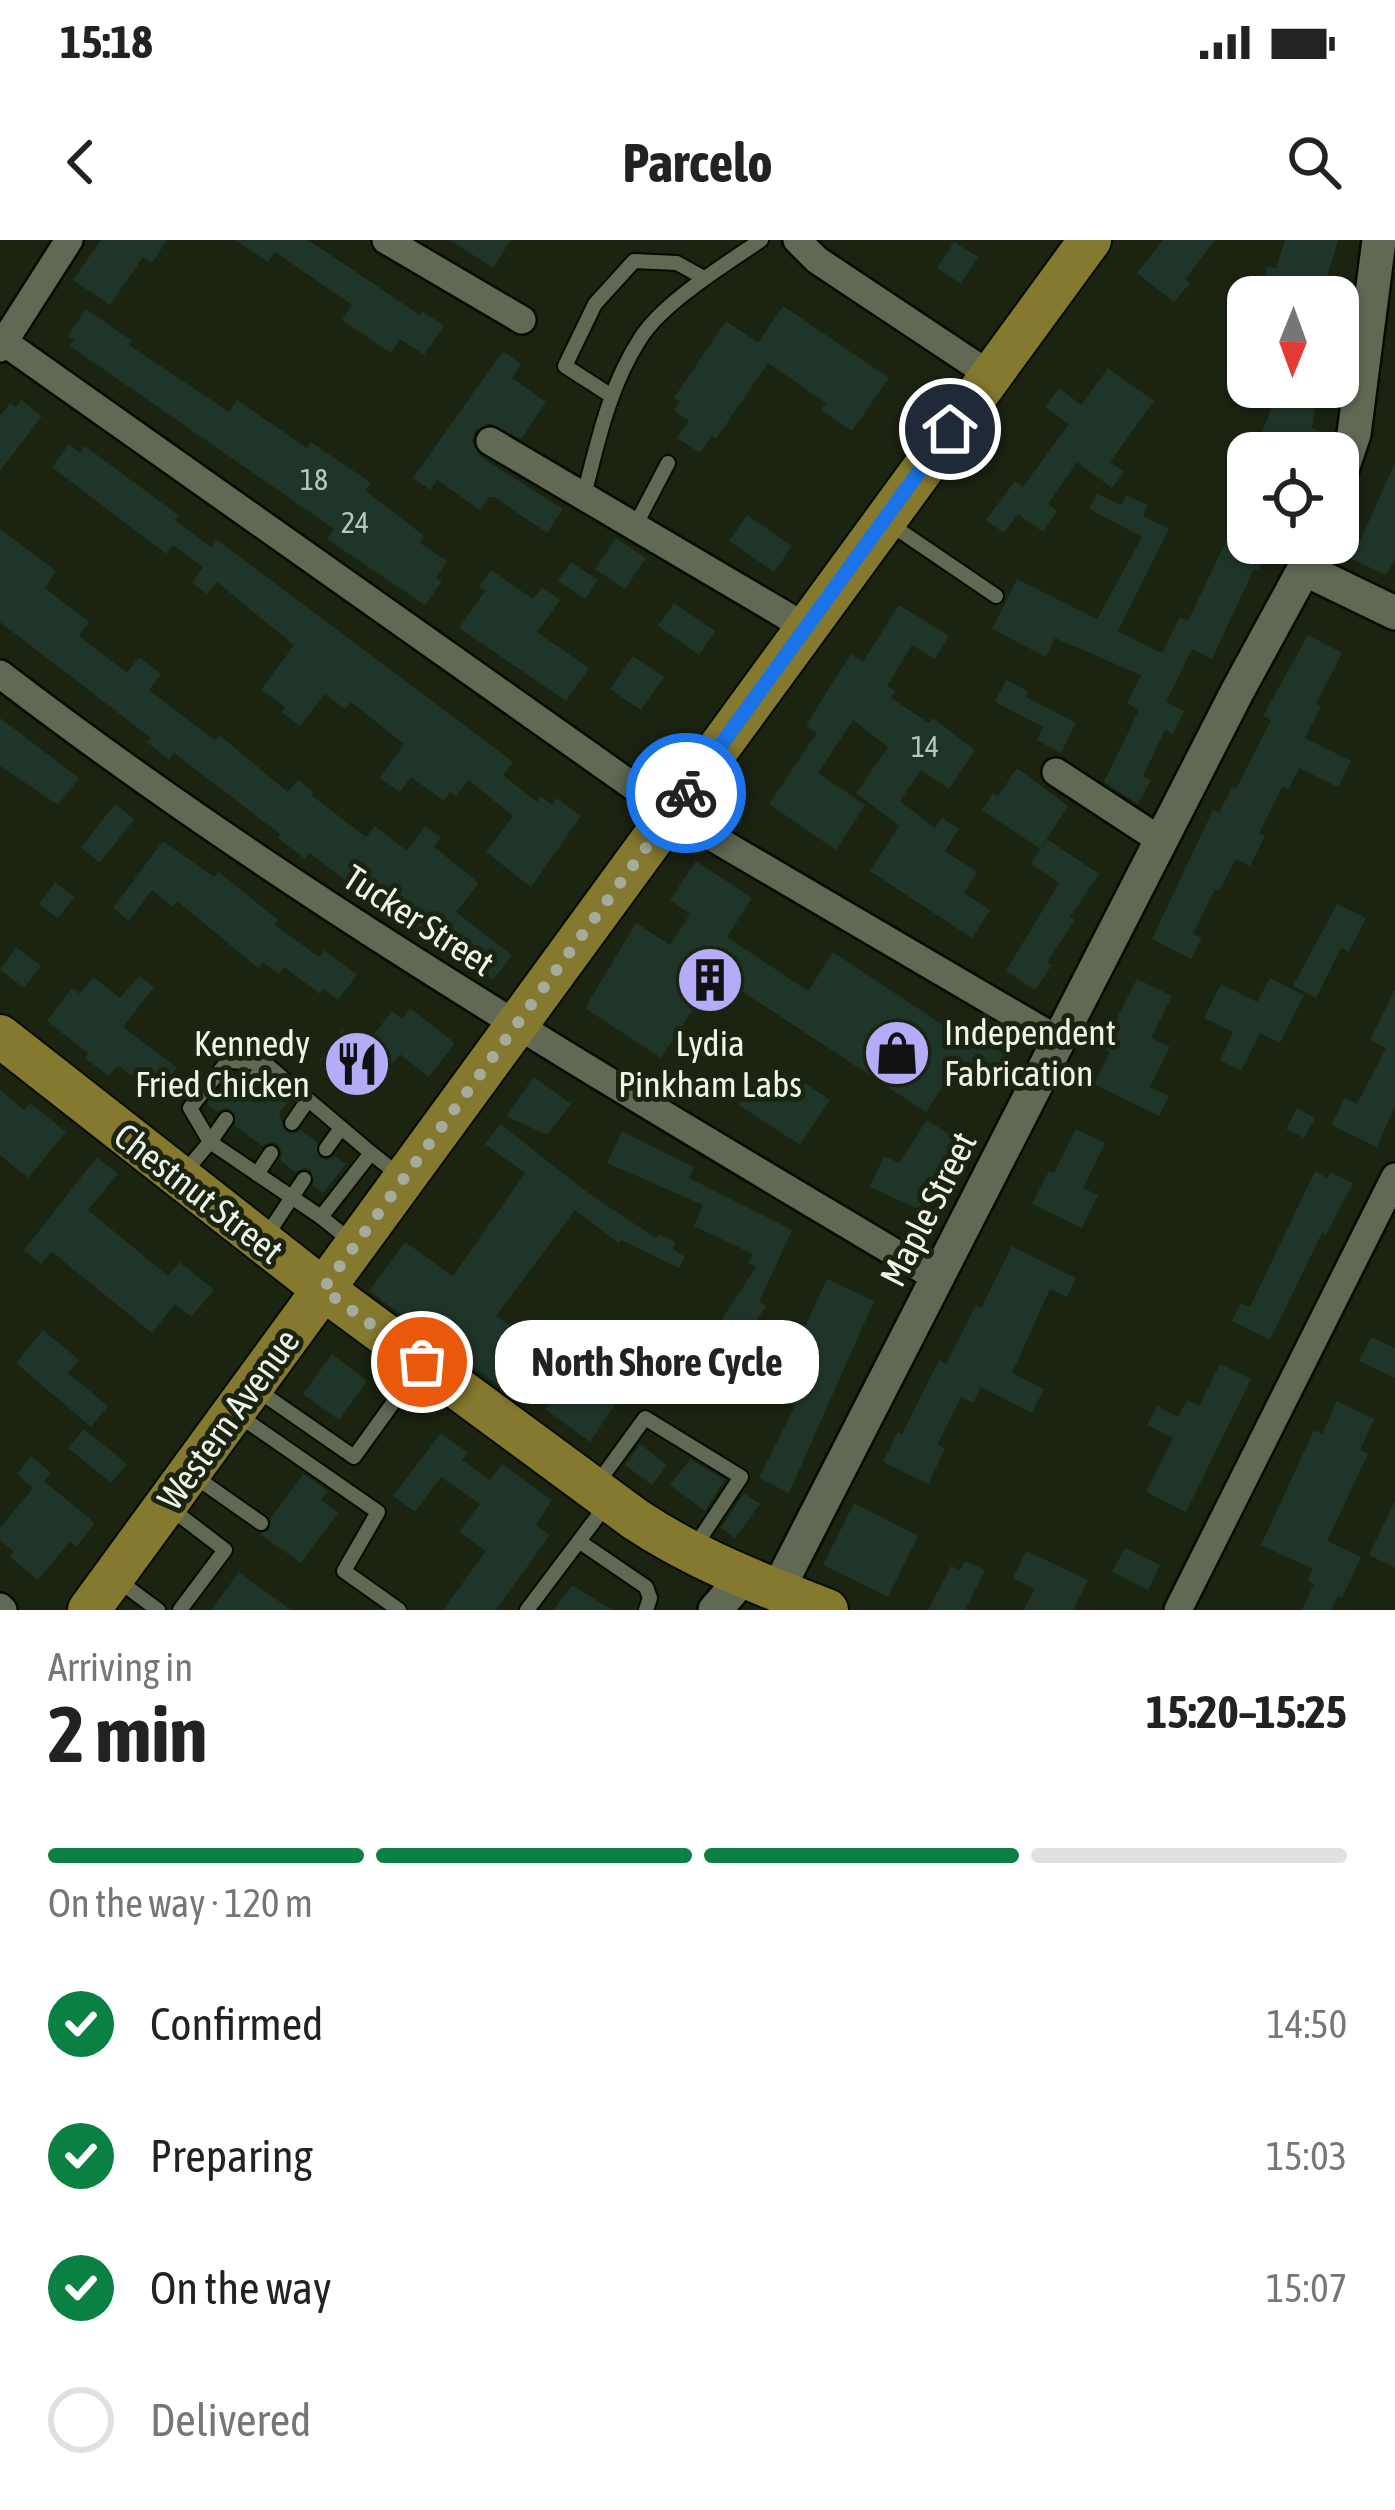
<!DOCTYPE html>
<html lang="en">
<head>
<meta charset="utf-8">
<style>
	body { margin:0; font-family:"Asap Condensed",sans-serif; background:#f2f2f2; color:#222; height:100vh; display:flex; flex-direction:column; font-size:45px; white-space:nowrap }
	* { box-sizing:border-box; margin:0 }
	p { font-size:39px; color:#767676 }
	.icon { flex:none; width:66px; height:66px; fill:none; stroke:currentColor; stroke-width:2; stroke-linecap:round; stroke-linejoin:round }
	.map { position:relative; height:1370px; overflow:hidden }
	.details { display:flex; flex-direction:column; background:#fff; flex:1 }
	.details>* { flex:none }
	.needle { width:78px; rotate:181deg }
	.tools { position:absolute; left:1227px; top:36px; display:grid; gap:24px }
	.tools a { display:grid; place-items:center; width:132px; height:132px; border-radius:24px; background:#fff; box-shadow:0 3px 9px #0004; font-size:60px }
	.pin { position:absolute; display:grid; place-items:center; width:102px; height:102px; color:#fff; margin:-51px; border:6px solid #fff; border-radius:50%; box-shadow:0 3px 12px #0007 }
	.courier { position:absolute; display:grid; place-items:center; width:120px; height:120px; margin:-60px; border:9px solid #1a73e8; border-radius:50%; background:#fff; color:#222; box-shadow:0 3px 15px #0007 }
	.bubble { position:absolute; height:84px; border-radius:36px; background:#fff; box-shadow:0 3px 9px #0004; font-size:39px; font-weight:700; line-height:84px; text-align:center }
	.headline em { font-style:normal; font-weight:700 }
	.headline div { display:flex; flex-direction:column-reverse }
	.headline { display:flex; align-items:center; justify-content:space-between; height:204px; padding:0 48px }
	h1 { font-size:78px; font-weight:700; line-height:90px }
	.bar { display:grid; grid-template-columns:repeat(4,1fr); gap:18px 12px; align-content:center; height:144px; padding:0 48px }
	.bar i { height:15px; border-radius:9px; background:#e0e0e0 }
	.bar .selected { background:#0b8043 }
	.bar p { grid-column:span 4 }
	ol { padding:0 48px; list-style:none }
	li { display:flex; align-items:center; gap:36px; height:132px }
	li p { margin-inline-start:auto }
	li .icon { padding:12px; border-radius:50%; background:#0b8043; color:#fff; stroke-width:4 }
	li:last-child { color:#767676 }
	li i { width:66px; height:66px; border:6px solid #e0e0e0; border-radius:50% }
	.status { display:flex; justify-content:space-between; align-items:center; height:84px; padding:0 60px; background:#fff; direction:ltr }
	.status svg { height:33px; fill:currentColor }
	header { display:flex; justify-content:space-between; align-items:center; height:156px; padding:0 48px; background:#fff; font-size:54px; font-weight:700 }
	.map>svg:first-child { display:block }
	.building { fill:#203529 }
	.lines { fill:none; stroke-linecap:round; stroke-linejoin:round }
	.service-casing { stroke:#060c01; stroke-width:18 }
	.minor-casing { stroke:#060c01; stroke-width:32 }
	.tertiary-casing { stroke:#060c01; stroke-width:38 }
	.primary-casing { stroke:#060c01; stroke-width:46 }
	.service { stroke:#606954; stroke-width:14 }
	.minor { stroke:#606954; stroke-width:27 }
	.tertiary { stroke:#606954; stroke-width:33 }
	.primary { stroke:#85792f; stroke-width:42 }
	.done { stroke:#a5ac9d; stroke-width:12; stroke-dasharray:0 21.6 }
	.route { stroke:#1a73e8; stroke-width:15 }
	.labels { text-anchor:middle; stroke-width:10; stroke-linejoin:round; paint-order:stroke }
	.number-label { font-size:30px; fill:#bbc5b9 }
	.street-label { font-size:36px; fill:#eff5e9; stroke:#1b2311 }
	.poi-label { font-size:36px; fill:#eff5e9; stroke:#1b2311; text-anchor:start }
</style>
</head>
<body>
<div class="status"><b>15:18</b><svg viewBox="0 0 49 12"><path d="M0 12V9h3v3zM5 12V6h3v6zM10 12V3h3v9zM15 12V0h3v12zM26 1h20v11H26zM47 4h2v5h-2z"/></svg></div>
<header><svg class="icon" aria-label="back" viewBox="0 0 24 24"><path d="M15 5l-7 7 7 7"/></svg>Parcelo<svg class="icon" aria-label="search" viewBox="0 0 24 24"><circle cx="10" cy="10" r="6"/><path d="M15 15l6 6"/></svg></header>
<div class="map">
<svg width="1395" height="1370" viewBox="0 0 1395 1370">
	<rect width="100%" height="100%" fill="#1b2311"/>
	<g class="building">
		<polygon points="101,0 167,0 152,23 143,17 110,65 73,40"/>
		<polygon points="235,0 308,0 420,75 422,71 444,86 424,115 400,99 391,113 342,80 352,65 275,12 268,22"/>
		<polygon points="450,0 511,0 493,28"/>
		<polygon points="1163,0 1215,0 1185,39 1190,43 1174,62 1137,33"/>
		<polygon points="1285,0 1338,0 1327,37 1335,38 1331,57 1263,53 1267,27 1276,28"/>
		<polygon points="954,2 978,17 961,44 937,28"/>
		<polygon points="783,66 889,138 852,191 821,170 826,163 768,123 716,199 712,196 700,213 677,198 689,181 674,170 680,161 674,158 726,81 758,103"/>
		<polygon points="86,69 132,101 129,105 229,172 237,160 307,208 311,202 371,243 365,250 424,296 420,303 447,321 436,338 442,341 425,365 327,299 334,289 70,106 74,100 68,96"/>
		<polygon points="503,111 521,124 512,138 546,162 521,199 489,183 475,191 472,202 481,217 563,269 547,293 494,257 489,257 480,270 437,240 430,250 413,238"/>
		<polygon points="1108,128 1154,161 1110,222 1124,232 1112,248 1077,222 1048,264 1057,271 1043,292 1018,274 1004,293 986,280 1015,241 1023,247 1069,184 1045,167 1059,148 1081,165"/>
		<polygon points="1280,147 1318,147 1312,188 1321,192 1312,213 1298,213 1260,197"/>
		<polygon points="21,160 42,176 0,231 0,176 10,163 16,167"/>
		<polygon points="69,204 80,213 85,206 178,275 175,280 211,307 217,300 470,489 513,522 503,535 537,562 541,556 552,565 557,558 581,576 531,647 486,612 513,576 468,540 456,557 450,552 444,561 411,537 400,552 380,538 404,504 351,462 345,469 325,454 300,486 281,472 285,467 261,450 294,405 217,342 207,354 192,342 203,327 173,305 166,314 52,227"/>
		<polygon points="1395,223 1395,319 1386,335 1352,319"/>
		<polygon points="1097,254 1121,265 1126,255 1148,265 1143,276 1169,289 1118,391 1162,413 1180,377 1188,381 1248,255 1248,303 1272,303 1258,331 1254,329 1212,419 1192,409 1166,462 1184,471 1173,494 1165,490 1143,536 1151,540 1138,564 1104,542 1139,470 1127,463 1141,435 1055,398 1046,417 992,389 1017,339 1097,379 1142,297 1089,269"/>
		<polygon points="747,275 792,306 774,332 729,301"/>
		<polygon points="0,289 56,331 45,348 89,382 79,396 127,433 139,417 161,434 149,450 215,500 219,495 288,552 298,539 313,552 311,555 366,597 375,586 407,611 425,586 441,597 434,607 479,643 456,672 512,715 493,740 430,692 424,700 309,613 305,619 278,598 280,594 174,513 169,520 147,502 151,498 0,382"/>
		<polygon points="616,298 646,318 625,349 595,329"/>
		<polygon points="571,322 598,340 585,359 558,341"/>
		<polygon points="491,330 533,359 542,347 560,360 537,392 589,428 566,461 459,388 485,351 479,347"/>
		<polygon points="674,363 715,391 699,415 658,386"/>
		<polygon points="899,365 949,396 935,419 912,405 887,446 895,451 891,458 929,483 933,478 975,510 949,549 921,530 900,561 935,588 942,578 959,589 945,611 977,632 964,653 990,670 972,698 870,631 899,586 856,553 888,507 853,480 818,533 865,565 836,610 769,564 817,493 806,486 834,440 851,414 863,422"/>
		<polygon points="1308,395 1342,413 1316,464 1321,466 1305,498 1351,521 1338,547 1299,528 1288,550 1282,547 1259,593 1265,596 1250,626 1236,619 1219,651 1215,649 1193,694 1202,698 1191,719 1152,699 1213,570 1219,573 1232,547 1236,549 1271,480 1263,476"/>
		<polygon points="633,416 664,437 641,470 610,449"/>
		<polygon points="1006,440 1028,451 1026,457 1076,483 1061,513 1037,500 1043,487 995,462"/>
		<polygon points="0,478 79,538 58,565 0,526"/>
		<polygon points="1017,528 1068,566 1040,609 982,570 993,553 998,556"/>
		<polygon points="115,564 134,579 100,623 81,608"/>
		<polygon points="1047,599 1099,634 1070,677 1075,680 1047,722 1052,725 1035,750 1006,731 1059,643 1031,624"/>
		<polygon points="163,601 214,637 219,632 278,680 274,684 319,717 324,710 357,735 338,760 324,749 320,754 284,727 279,734 263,722 258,728 177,661 173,667 152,650 129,681 113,668"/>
		<polygon points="696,621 752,658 727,697 808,751 833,712 973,805 978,797 1007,816 990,842 959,822 926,872 731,744 711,774 696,765 661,818 585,768 636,683 670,705 690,674 670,660"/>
		<polygon points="55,642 74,657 58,678 39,664"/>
		<polygon points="1337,664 1366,678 1349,712 1341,708 1316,758 1293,746"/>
		<polygon points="16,707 41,726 24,748 0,730"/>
		<polygon points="139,736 154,747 123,787 177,828 156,855 118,825 109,836 85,818 88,813 47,781 72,748 80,754 93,737 120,758"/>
		<polygon points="1270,738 1304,755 1280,803 1260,793 1241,831 1220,820 1233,792 1204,778 1221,744 1257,762"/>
		<polygon points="1137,739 1172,756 1151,798 1170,807 1150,847 1169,856 1159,876 1094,844 1110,812 1096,805 1110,777 1116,780"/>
		<polygon points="1395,749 1395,866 1377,907 1331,885 1345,858 1357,864 1386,808 1370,800"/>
		<polygon points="410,768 455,803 429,837 400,814 367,857 320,820 343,790 365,806 392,771 402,779"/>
		<polygon points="772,830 801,849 805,843 830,860 800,905 739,865 759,834 766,839"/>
		<polygon points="231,835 239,842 238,854 246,859 259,857 270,843 290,859 279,873 285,891 292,894 301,890 317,902 319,917 326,920 335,916 346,924 323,953 313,946 311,930 304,928 295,932 280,920 282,913 278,904 271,902 262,906 235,886 233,871 226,868 217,872 207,864"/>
		<polygon points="534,837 571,864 547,895 506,876"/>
		<polygon points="0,850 24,870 30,863 66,892 28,938 0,915"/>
		<polygon points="1297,868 1315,878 1304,898 1286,889"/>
		<polygon points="927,880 964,904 949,927 944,924 922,971 870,947 884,916 899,923"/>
		<polygon points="500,884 591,955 656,998 658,994 676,1002 673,1009 685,1017 679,1028 621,1000 619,1003 575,970 496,1076 543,1109 510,1154 369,1051 405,1002 453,1036 525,933 485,904"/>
		<polygon points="1076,889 1105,903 1083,948 1098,955 1082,988 1032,964 1049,931 1054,933"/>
		<polygon points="622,891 694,927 689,938 792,990 759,1062 766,1066 747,1095 722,1079 756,1027 748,1023 753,1014 694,986 703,965 607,923"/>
		<polygon points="97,917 118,934 88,970 168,1036 180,1022 214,1050 191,1077 175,1064 152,1093 52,1012 41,1024 24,1010"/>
		<polygon points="1315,931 1327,938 1330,932 1353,943 1326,995 1322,993 1270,1100 1232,1081 1241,1063 1250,1067"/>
		<polygon points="1012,1006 1076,1038 1067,1057 1050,1049 1012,1133 1044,1149 1032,1173 981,1147 973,1163 961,1157 937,1205 945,1209 928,1244 883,1222 898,1192 902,1194 939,1120 946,1124 976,1065 981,1068"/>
		<polygon points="827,1039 874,1061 789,1253 759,1238 795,1166 790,1164 810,1122 786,1111 794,1092 801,1095"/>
		<polygon points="43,1090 79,1120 68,1133 108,1166 91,1187 16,1123"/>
		<polygon points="1371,1097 1395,1108 1395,1138 1359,1121"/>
		<polygon points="735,1098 757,1109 747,1130 724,1120"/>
		<polygon points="332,1114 367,1141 339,1180 303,1154"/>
		<polygon points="587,1114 629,1143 590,1202 545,1169"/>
		<polygon points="1220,1124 1251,1139 1186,1272 1146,1252 1173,1198 1147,1185 1157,1166 1178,1177 1187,1160 1199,1166"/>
		<polygon points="1337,1161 1374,1179 1360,1210 1368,1214 1327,1301 1361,1317 1342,1358 1338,1356 1331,1370 1302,1370 1314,1344 1307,1341 1313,1329 1261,1305 1314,1190 1322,1194"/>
		<polygon points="84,1189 127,1224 111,1243 68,1208"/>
		<polygon points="441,1193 468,1213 462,1220 490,1240 502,1224 552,1260 536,1285 550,1295 496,1370 443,1370 486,1311 459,1292 480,1264 441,1237 415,1272 393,1256"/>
		<polygon points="640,1204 667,1225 652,1245 625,1225"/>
		<polygon points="31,1216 51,1233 44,1241 95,1283 76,1307 70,1302 38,1340 10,1317 14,1312 0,1300 0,1288 33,1248 17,1234"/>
		<polygon points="690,1219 725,1240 705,1271 670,1245"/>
		<polygon points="303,1234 328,1251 321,1260 338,1273 301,1323 260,1294 269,1290 271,1278"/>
		<polygon points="744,1253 760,1264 735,1298 721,1288"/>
		<polygon points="1395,1261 1395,1328 1369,1315"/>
		<polygon points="854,1263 918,1296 888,1357 823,1325"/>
		<polygon points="1125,1308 1160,1325 1148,1350 1112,1332"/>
		<polygon points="1026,1311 1088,1340 1073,1370 1024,1370 1034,1349 1013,1338"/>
		<polygon points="965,1321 985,1330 965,1370 928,1370 951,1326 960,1330"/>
		<polygon points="239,1332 291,1370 211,1370"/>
		<polygon points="572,1345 612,1370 553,1370"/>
	</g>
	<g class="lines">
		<g class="service-casing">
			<g id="service">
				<polyline points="610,155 565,126 595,64 634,21 677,23 704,38"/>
				<path d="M584 255C598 201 609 147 640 99 662 63 726 24 761 0"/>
				<polyline points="890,284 996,356"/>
				<polyline points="635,286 668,223"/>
				<polyline points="248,848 265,823"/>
				<polyline points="226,879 210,902 190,868 228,821 265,823 371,913"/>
				<polyline points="292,883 308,860"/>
				<polyline points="326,909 341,888"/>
				<polyline points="184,933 210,902 321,977"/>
				<polyline points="257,934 271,913"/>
				<polyline points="265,998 304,939"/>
				<polyline points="352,1002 321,977 371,913 399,935"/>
				<polyline points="256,1149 354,1217 419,1127"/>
				<polyline points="238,1175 378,1272 344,1331 399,1370"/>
				<polyline points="194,1236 261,1283"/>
				<polyline points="597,1244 645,1178 741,1237 695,1306"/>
				<polyline points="170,1268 225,1310 180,1370"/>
				<polyline points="580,1302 646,1347 650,1358 646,1370"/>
				<polyline points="119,1341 158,1370"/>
				<polyline points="527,1370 607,1264"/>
			</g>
		</g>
		<g class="minor-casing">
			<g id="minor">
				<polyline points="386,0 522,80"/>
				<polyline points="797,0 817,20 990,135"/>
				<polyline points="4,102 671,573 1058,800"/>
				<polyline points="0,108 69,0"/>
				<polyline points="490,201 807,388"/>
				<path d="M0 434C295 660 618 847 937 1038"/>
				<polyline points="1056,532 1160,600"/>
				<polyline points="0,1367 3,1370"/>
				<polyline points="1178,1370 1395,937"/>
			</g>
		</g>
		<g class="tertiary-casing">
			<g id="tertiary">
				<polyline points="1338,241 1354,194 1379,0"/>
				<polyline points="1304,329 1395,373"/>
				<polyline points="777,1351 1237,452 1304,329 1314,303"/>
				<polyline points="715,1370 742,1339"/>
			</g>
		</g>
		<g class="primary-casing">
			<g id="primary">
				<path d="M0 796 323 1049 635 1279C695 1319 760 1344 827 1370"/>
				<polyline points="89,1370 1090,0"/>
			</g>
		</g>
		<use href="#service" class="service"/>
		<use href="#minor" class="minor"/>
		<use href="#tertiary" class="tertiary"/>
		<use href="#primary" class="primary"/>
	</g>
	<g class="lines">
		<polyline class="done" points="422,1122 323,1049 686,553"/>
		<polyline class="route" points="686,553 950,189"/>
	</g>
	<defs>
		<g id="building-disc" transform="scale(3.45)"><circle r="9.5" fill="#b5acf8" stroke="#1b2311"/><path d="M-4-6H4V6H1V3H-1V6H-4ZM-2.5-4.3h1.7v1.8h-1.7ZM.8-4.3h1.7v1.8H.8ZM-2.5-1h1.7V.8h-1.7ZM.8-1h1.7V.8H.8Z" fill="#111"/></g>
		<g id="shop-disc" transform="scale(3.45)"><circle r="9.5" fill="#b5acf8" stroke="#1b2311"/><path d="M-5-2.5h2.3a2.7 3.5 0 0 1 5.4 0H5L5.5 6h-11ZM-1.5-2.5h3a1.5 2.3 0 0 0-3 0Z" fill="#111"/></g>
		<g id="restaurant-disc" transform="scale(3.45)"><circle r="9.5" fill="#b5acf8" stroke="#1b2311"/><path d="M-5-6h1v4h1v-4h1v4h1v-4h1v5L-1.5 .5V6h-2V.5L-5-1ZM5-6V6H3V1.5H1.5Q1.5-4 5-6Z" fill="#111"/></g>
	</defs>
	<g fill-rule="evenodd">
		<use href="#building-disc" x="710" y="740"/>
		<use href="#shop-disc" x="897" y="813"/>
		<use href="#restaurant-disc" x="357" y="824"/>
	</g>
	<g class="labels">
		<g class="number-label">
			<text x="314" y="250">18</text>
			<text x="355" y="293">24</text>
			<text x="925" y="517">14</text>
		</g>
		<g class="street-label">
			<text transform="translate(419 680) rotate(33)" y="13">Tucker Street</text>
			<text transform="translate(199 953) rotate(38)" y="13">Chestnut Street</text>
			<text transform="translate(928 969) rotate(-63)" y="13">Maple Street</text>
			<text transform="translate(228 1179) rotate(-54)" y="13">Western Avenue</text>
		</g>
		<g class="poi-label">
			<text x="944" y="805">Independent<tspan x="944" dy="41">Fabrication</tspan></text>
			<text x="310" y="816" text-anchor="end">Kennedy<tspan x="310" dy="41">Fried Chicken</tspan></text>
			<text x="710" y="816" text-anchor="middle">Lydia<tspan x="710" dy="41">Pinkham Labs</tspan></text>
		</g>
	</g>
</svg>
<div class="tools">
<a><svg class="needle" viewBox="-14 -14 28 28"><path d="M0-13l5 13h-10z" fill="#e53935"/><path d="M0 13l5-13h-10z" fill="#767676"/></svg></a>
<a><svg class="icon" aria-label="locate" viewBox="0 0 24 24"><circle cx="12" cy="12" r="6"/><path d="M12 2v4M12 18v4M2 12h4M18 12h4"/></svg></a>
</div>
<div class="pin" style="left:422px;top:1122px;background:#ea580c"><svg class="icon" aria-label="bag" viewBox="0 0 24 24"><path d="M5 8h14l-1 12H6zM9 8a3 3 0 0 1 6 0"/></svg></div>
<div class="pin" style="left:950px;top:189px;background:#1f2937"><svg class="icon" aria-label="home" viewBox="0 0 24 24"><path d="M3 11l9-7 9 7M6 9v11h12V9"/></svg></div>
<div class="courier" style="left:686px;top:553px"><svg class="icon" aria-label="bike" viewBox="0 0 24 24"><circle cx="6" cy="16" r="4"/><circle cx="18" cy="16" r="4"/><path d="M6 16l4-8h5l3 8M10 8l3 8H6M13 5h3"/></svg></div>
<div class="bubble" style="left:495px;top:1080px;width:324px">North Shore Cycle</div>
</div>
<section class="details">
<div class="headline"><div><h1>2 min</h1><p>Arriving in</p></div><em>15:20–15:25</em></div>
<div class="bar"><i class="selected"></i><i class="selected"></i><i class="selected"></i><i></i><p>On the way · 120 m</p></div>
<ol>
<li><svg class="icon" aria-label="check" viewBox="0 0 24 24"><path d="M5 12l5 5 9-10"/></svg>Confirmed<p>14:50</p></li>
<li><svg class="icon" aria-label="check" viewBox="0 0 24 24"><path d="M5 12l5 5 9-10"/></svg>Preparing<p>15:03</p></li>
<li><svg class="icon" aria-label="check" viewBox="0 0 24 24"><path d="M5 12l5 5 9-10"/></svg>On the way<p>15:07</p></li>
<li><i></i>Delivered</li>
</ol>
</section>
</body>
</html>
